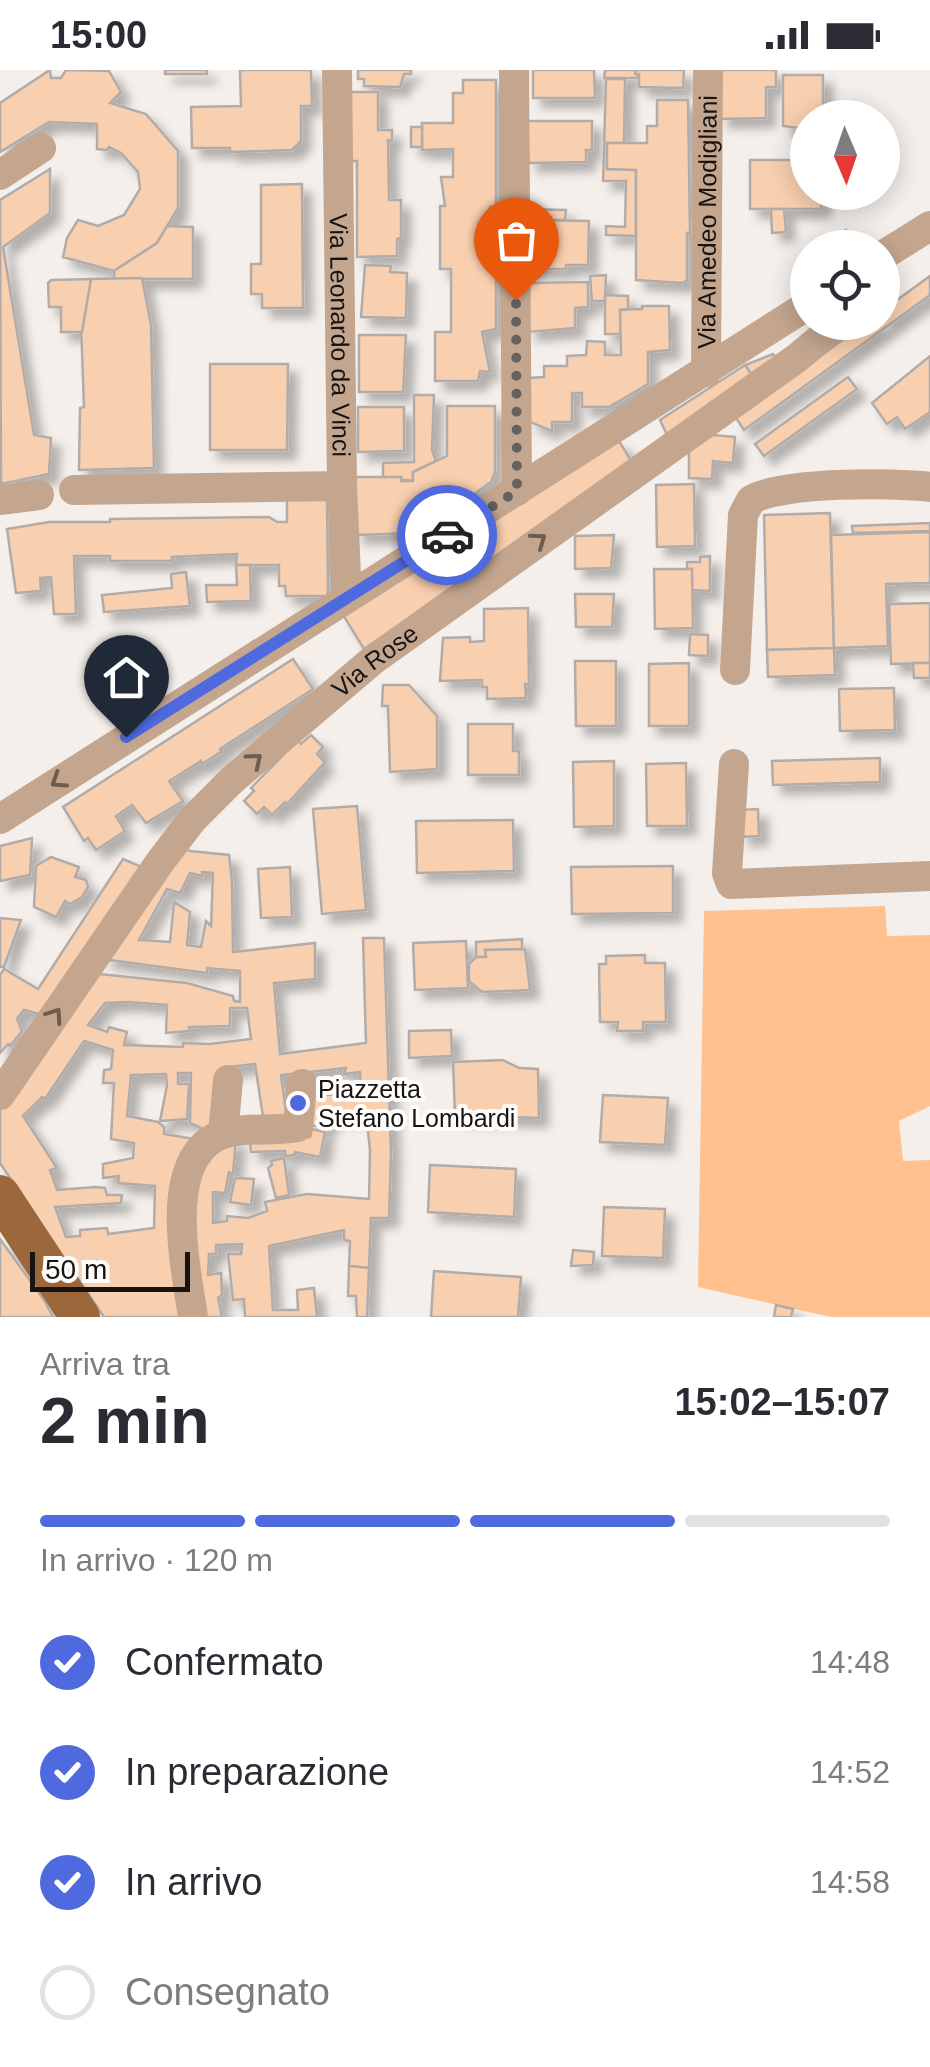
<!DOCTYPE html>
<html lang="it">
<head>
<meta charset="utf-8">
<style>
	body { margin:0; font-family:Arial,sans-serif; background:#f7f7f7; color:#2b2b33; height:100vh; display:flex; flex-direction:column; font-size:38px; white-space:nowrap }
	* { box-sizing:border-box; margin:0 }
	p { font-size:32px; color:#7c7c81 }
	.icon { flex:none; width:55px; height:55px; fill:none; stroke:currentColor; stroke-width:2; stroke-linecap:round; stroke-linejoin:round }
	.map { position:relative; height:1247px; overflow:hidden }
	.sheet { display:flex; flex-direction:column; background:#fff; flex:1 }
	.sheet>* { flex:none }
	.needle { width:65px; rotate:178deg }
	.fabs { position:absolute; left:790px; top:30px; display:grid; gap:20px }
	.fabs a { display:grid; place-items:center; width:110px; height:110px; border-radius:50%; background:#fff; box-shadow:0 5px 25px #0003; font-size:50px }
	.scale { position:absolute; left:30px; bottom:25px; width:160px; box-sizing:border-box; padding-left:10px; border:5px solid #161413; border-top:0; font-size:28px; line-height:35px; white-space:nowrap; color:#161413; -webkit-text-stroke:8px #fffdfb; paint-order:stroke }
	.pin { position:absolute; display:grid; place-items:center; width:85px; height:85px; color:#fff; margin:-102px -42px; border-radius:50% 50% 50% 0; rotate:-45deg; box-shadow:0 0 10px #0007 }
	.pin .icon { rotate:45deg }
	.courier { position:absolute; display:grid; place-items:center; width:100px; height:100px; margin:-50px; border:8px solid #4f6adf; border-radius:50%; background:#fff; color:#222; box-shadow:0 2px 12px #0007 }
	.summary em { font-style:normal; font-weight:800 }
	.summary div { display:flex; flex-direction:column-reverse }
	.summary { display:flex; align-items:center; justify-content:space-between; height:170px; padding:0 40px }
	h1 { font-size:65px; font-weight:800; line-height:75px }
	.bar { display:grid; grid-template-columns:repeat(4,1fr); gap:15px 10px; align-content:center; height:120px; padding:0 40px }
	.bar i { height:12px; border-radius:8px; background:#e1e1e2 }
	.bar .on { background:#4f6adf }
	.bar p { grid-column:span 4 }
	ol { padding:0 40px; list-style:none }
	li { display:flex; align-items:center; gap:30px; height:110px }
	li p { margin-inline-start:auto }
	li .icon { padding:10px; border-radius:50%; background:#4f6adf; color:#fff; stroke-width:4 }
	li:last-child { color:#7c7c81 }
	li i { width:55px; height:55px; border:5px solid #e1e1e2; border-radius:50% }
	.status { display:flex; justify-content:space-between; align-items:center; height:70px; padding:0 50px; background:#fff; direction:ltr }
	.status svg { height:28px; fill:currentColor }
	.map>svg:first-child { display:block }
	.green { fill:#fec18f }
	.building { fill:#f9d0af; stroke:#b1aca9; stroke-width:2.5; fill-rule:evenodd; filter:url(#shadow) }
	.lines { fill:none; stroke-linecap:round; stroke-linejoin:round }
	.minor { stroke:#c4a68f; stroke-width:30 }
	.major { stroke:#9c683b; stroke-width:40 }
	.oneway { stroke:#6d5d51 }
	.done { stroke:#64615f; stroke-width:10; stroke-dasharray:0 18 }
	.route { stroke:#4f6adf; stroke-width:12 }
	.poi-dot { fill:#4f6adf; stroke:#fffdfb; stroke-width:4 }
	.labels { text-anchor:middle; stroke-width:8; stroke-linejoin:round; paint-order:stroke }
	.street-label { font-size:25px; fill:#161413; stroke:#fffdfb }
	.poi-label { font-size:25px; fill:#161413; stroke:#fffdfb; text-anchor:start }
</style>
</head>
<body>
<div class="status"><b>15:00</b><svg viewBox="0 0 49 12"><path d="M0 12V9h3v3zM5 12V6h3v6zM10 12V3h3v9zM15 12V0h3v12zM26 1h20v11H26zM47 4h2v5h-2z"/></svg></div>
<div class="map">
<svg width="930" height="1247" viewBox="0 0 930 1247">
	<defs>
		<filter id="shadow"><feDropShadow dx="9" dy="9" stdDeviation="5" flood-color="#0004"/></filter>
	</defs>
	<rect width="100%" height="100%" fill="#f4efeb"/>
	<polygon class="green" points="885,836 887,866 930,865 930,1036 899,1051 903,1091 930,1090 930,1247 831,1247 698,1217 704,841"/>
	<g class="building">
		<polygon points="50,0 51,8 61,8 66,0 109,1 121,22 110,33 146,44 178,81 178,138 157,173 114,201 63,187 67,168 78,150 98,156 124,145 140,119 138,102 121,83 109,77 107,80 97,79 97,54 49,52 0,82 0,33"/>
		<rect x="165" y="0" width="42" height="4"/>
		<polygon points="240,0 311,0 312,36 301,36 301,71 292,80 230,82 230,78 192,78 191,37 241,36"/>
		<polygon points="358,0 411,0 411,4 404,4 400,17 364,16 364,9 358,9"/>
		<polygon points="533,0 594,0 595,28 533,28"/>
		<polygon points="605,0 635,0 639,8 604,8"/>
		<polygon points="635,0 684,0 683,18 639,17 639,4 635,4"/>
		<polygon points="720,0 776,0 776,17 766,17 766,48 720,49"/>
		<polygon points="783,5 823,5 823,48 808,48 808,59 783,56"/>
		<polygon points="606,9 625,9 624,73 607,73 607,99 636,100 636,166 606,165 606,156 625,157 626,111 603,111"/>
		<polygon points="463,10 496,10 496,137 490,137 491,198 496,198 496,259 482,262 490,302 480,301 478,311 435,311 435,262 451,262 451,199 440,199 440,136 445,136 441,107 453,107 453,79 422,80 422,53 453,53 453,23 463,23"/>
		<polygon points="350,22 378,22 378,60 392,60 392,71 388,70 389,130 401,130 401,168 397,169 397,186 357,187 357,91 350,91"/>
		<polygon points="657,30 688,30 690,164 687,163 687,210 683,213 636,210 636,100 607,99 607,73 647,73 647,56 657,56"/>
		<polygon points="526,51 592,51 592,80 586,80 586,92 529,93"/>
		<rect x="411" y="57" width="11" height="20"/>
		<polygon points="750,90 808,90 808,122 821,122 821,139 750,139"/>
		<polygon points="50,99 50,143 3,177 34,365 51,368 49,404 1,414 0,130"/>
		<polygon points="302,114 303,238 262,238 262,224 251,224 251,194 261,194 261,115"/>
		<polygon points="524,139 566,140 565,150 525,150"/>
		<polygon points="771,139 784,139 786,162 772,163"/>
		<polygon points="522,150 589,151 588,195 566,195 566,199 522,199"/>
		<polygon points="167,156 193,157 193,209 114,209 114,201 157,173"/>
		<polygon points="846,160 855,178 833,178 833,167"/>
		<polygon points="365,195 391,196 390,202 407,203 406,248 361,247"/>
		<polygon points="606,205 605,231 592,231 590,206"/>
		<polygon points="930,206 930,225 744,360 736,348 867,252 882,252 882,241"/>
		<polygon points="142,208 151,255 154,398 79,400 80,338 84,337 81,254 91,209"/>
		<polygon points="91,209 82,262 61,262 61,237 49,237 48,213 51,210"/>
		<polygon points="588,212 588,237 575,238 575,258 528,262 528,213"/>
		<polygon points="605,225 628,226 628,239 620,240 621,264 605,264"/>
		<polygon points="642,236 669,236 670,280 648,282 648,314 609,337 582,337 582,323 572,323 572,352 552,352 552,361 530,352 529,308 544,307 544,296 567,296 567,286 586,285 587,271 605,272 605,285 621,285 620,240 642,239"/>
		<polygon points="359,265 406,265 403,322 359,322"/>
		<polygon points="773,284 780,292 755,310 745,295"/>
		<polygon points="930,286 930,342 905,359 897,347 887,354 872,333"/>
		<polygon points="210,294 288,294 287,380 210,380"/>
		<polygon points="745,295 755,310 670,371 660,350"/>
		<polygon points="848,307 857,319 764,386 755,374"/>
		<polygon points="414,325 434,325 432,380 436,391 413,402 413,411 383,407 383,393 414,392"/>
		<polygon points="447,336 495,336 495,402 491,412 418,464 413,459 412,463 355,465 355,407 401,407 401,411 413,411 413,402 447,386"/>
		<polygon points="358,337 404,337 404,381 358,382"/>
		<polygon points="713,365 735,367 733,393 713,391 712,409 689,408 689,375"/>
		<polygon points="619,371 633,394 364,579 343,545"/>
		<polygon points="694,414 695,476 657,477 656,415"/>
		<polygon points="287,427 327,427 328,526 286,526 285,516 279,516 279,495 236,495 237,484 172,487 171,491 110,491 110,486 74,486 76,544 54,544 51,507 40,508 41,521 16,523 7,459 49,452 110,452 110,449 269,447 277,452 287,452"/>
		<polygon points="830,443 834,578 767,580 764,445"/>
		<polygon points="930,453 930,461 853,463 852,456"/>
		<polygon points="930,462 930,513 886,514 888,576 834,578 831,465"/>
		<polygon points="614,465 611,498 575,499 575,466"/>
		<polygon points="710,486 710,521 691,520 692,499 687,499 687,492 700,492 700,487"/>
		<polygon points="236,495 250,495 251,531 207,532 206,515 237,515"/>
		<polygon points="654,499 692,499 693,558 655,559"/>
		<polygon points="186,502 190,536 104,542 102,525 172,518 171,504"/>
		<polygon points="575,524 614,524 612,557 576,557"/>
		<polygon points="930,533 930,593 891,594 889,534"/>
		<polygon points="528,538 529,614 525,614 526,628 487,629 487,617 482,617 482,610 440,611 443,568 470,567 470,572 484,571 484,539"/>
		<polygon points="690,564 708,565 708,586 689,585"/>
		<polygon points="834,578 835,605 768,607 767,580"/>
		<polygon points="293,589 313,619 220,679 222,681 202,694 201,691 169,711 183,731 146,753 132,735 116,746 125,761 96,780 88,768 84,771 63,737"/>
		<polygon points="575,591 616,591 616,656 576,656"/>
		<polygon points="689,593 689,656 649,656 649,594"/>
		<polygon points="913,593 930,593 930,608 914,608"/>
		<polygon points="383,615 409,615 437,646 437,699 390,702 388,636 382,636"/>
		<polygon points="894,618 895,660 840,661 839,619"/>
		<polygon points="468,654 513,654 513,681 519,681 519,705 468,705"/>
		<polygon points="311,665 323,677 317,684 325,692 287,734 285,732 272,745 264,737 257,744 244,731 254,721 251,718 298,670 301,674"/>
		<polygon points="880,688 880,712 773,715 772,691"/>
		<polygon points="614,691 614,756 574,757 573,692"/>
		<polygon points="686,693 687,756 647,756 646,694"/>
		<polygon points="357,736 366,840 322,844 313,739"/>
		<polygon points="758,739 759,766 741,767 740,740"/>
		<polygon points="513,750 514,801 417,803 416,751"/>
		<polygon points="32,768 30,805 0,811 0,776"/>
		<path d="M182 777 190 781 229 785 232 812 233 882 315 873V909L274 913 280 984 366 973 363 868H384L391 1083 389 1148H371L369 1198 349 1196 350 1171 344 1170V1160L269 1176 273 1240H298L297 1220 314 1218 317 1247H245L244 1229 233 1230 228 1184H241L242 1174 216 1175V1184H209L208 1205 221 1203 222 1225 218 1228 222 1247H199L188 1172 186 1131 197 1089 209 1092 214 1075 236 1067 233 1104 229 1102 225 1123 213 1122V1153L227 1151V1146L248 1148 267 1141 265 1132 307 1124 369 1129 370 1080 366 1043 327 1047 328 1056H310L311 1027 361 1021 360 1002 344 1004 346 998 281 1005 287 1050 264 1053 255 994 231 997 230 1002H221L219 1046 207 1061 190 1053 191 1003H178V1014H189L187 1049 160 1051 167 1015 166 1004 131 1005 127 1046 158 1052 164 1057V1064L200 1070 184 1098 178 1132 179 1197 176 1206 184 1225 186 1247H104L0 1093V1029L4 1024 11 1029 19 1022 13 1013 90 903 187 913 233 926 234 931 240 932V901L207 898V903L102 889ZM202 802 213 803 211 856 206 851 201 877 187 875 190 842 174 832 170 872 139 870 167 819 180 823 190 803 202 806ZM129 932 167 935 166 963 189 961V957L230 956V938H247L251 969 210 974 183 973V977L124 975 127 962 109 957 107 962 88 955 105 933ZM84 971 113 980 111 999 104 1000 103 1013H114L111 1069 134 1073 133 1088 103 1094V1108L119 1106 118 1113 155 1116 154 1158 108 1164 107 1158 80 1160V1166L66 1167 55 1137 121 1133 122 1125H107L105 1118 95 1117 57 1120 50 1100 57 1098 23 1046 42 1027 45 1029Z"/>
		<polygon points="51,787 79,797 75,807 86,810 88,817 82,827 70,834 65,831 56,847 34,837 36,796"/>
		<polygon points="123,789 144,798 47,946 24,940 17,949 22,961 10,976 8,974 0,983 0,905 4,899 38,919"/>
		<polygon points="673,796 673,843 572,844 571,797"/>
		<polygon points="290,797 292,847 261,848 258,799"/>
		<polygon points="0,848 21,850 4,897 0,897"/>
		<polygon points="522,869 522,879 485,880 486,887 476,887 476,872"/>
		<polygon points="466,871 468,918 415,920 413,873"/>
		<polygon points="525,879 530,920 482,922 469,911 469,894 476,887 486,887 485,880"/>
		<polygon points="645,885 645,893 665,893 666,952 643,952 643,961 617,961 618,952 600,952 599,894 606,894 606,886"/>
		<polygon points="451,960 452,986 409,988 409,961"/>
		<polygon points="503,990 519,998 538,999 539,1048 455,1045 453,992"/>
		<polygon points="603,1025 668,1028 665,1075 600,1072"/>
		<polygon points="312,1059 325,1062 320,1087 295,1082 295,1085 286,1086 285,1081 251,1082 249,1066 310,1067"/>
		<polygon points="284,1088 289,1125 276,1128 268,1098 272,1095 271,1091"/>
		<polygon points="430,1095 516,1099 514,1147 428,1142"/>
		<polygon points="235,1108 254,1109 251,1135 230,1132"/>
		<polygon points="604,1137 665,1139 663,1188 602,1186"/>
		<polygon points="0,1169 44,1230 53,1247 0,1247"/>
		<polygon points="573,1180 594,1182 593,1195 571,1196"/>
		<polygon points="349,1196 369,1198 367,1247 357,1247 356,1226 348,1226"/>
		<polygon points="434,1201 521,1207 518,1247 431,1247"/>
		<polygon points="776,1235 793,1239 791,1247 774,1247"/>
	</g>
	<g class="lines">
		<g class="minor">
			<path id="s1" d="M337 0 342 416 347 528"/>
			<polyline points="514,0 517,421"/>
			<polyline points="0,105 41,78"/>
			<polyline points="882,186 930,156"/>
			<path id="s2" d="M706 302 708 0"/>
			<polyline points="74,420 342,416"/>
			<polyline points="0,430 39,425"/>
			<path d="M735 600 743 445 751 430C779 412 895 412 930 417"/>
			<polyline points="734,694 727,803 731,814 930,806"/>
			<polyline points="0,749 808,235"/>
			<path id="s3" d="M0 1025 160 792 192 750 232 710 373 590 797 288 840 252"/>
			<polyline points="223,1064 228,1010"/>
			<path d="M193 1247C186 1198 161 1090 220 1065 245 1056 273 1062 298 1057L302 1014"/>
		</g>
		<polyline class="major" points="0,1125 80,1247"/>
	</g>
	<defs><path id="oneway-chevron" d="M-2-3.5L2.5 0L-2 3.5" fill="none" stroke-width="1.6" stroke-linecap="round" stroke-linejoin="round" transform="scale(2.5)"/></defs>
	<g class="oneway">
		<use href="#oneway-chevron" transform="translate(539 470) rotate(-36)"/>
		<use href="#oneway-chevron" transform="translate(255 690) rotate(-40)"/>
		<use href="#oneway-chevron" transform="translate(58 711) rotate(147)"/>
		<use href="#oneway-chevron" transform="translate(55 945) rotate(-55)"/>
	</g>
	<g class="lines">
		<polyline class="done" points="447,465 517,421 516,230"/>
		<polyline class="route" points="126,667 447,465"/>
	</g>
	<circle class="poi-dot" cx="298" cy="1033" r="10"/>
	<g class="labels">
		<g class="street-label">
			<text dy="9" stroke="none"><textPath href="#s2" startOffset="150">Via Amedeo Modigliani</textPath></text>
			<text dy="9" stroke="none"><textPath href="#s1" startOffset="265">Via Leonardo da Vinci</textPath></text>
			<text dy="9" stroke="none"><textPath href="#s3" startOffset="578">Via Rose</textPath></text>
		</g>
		<g class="poi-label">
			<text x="318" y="1028">Piazzetta<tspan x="318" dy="29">Stefano Lombardi</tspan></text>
		</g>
	</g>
</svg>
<div class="fabs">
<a><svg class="needle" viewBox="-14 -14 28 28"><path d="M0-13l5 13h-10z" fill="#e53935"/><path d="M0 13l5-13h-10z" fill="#7c7c81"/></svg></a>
<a><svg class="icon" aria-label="locate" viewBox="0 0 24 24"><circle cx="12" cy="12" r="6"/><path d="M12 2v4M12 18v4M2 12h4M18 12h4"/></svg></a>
</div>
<div class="scale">50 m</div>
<div class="pin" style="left:516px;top:230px;background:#ea580c"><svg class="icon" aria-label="bag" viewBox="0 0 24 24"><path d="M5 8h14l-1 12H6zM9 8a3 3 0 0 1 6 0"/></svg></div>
<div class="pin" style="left:126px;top:667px;background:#1f2937"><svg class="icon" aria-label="home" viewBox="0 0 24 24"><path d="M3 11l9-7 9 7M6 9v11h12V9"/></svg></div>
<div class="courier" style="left:447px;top:465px"><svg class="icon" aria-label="car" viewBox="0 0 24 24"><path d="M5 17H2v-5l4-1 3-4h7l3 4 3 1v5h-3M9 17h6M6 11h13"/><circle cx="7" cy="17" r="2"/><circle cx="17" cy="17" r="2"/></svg></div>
</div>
<section class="sheet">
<div class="summary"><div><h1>2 min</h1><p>Arriva tra</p></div><em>15:02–15:07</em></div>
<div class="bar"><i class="on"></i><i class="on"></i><i class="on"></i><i></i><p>In arrivo · 120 m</p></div>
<ol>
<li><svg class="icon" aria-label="check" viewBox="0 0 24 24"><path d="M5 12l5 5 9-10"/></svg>Confermato<p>14:48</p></li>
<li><svg class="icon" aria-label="check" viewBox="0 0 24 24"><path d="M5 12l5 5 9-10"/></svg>In preparazione<p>14:52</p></li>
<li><svg class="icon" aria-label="check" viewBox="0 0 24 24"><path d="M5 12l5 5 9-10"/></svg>In arrivo<p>14:58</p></li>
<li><i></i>Consegnato</li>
</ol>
</section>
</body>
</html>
